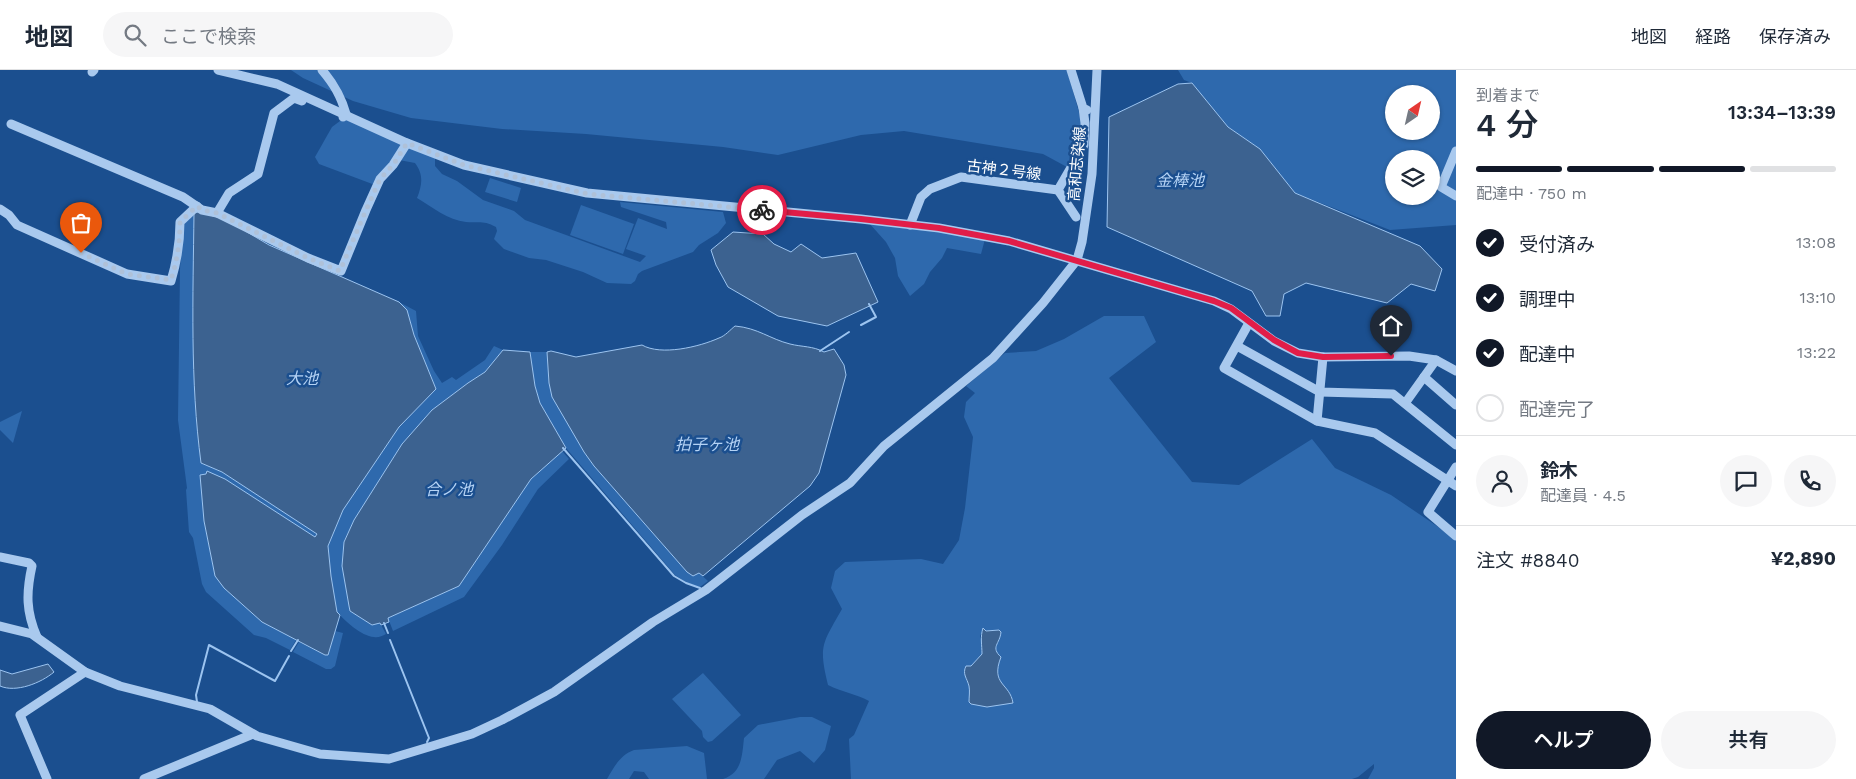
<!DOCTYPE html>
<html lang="ja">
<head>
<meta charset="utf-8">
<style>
	body { margin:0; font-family:"Work Sans","Noto Sans JP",sans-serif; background:#f6f6f7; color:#1f2937; height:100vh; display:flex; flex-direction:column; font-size:19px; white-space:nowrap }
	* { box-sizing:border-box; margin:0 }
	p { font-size:16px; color:#747a83 }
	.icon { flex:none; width:28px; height:28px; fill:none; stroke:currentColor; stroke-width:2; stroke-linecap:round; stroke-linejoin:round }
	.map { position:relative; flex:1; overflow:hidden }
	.sheet { display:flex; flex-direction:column; background:#fff; width:400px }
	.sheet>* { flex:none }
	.needle { width:32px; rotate:34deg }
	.buttons { position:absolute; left:1385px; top:15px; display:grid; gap:10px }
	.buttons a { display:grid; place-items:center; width:55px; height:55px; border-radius:50%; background:#fff; box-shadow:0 1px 4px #0004; font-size:25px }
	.pin { position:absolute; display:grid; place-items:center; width:42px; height:42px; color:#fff; margin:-51px -21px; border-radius:50% 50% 50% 0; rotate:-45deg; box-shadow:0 0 5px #0007 }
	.pin .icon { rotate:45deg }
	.courier { position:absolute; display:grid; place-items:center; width:50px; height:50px; margin:-25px; border:4px solid #e11d48; border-radius:50%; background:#fff; color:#222; box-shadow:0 1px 6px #0007 }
	.overview em { font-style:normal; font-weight:600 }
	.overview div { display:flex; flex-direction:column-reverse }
	.overview { display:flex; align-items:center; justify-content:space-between; height:85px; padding:0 20px }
	h1 { font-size:32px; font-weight:600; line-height:38px }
	.bar { display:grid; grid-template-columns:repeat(4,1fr); gap:8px 5px; align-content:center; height:60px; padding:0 20px }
	.bar i { height:6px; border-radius:4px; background:#e0e1e3 }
	.bar .current { background:#111827 }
	.bar p { grid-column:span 4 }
	.line { display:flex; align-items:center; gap:12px; padding:0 20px; border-top:1px solid #e0e1e3 }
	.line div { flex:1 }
	.round { display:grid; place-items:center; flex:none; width:52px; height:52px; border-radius:26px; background:#f6f6f7 }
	ol { padding:0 20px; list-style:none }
	li { display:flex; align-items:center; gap:15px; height:55px }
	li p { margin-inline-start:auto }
	li .icon { padding:5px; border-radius:50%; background:#111827; color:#fff; stroke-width:4 }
	li:last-child { color:#747a83 }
	li i { width:28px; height:28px; border:2px solid #e0e1e3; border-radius:50% }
	.cta { display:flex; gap:10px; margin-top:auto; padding:10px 20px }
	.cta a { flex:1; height:58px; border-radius:30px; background:#111827; color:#fff; font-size:20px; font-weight:600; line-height:58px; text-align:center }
	.cta a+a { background:#f6f6f7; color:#1f2937 }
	header { display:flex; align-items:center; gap:30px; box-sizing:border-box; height:70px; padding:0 25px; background:#fff; border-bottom:1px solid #e0e1e3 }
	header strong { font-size:24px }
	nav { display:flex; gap:28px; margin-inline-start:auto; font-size:18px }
	.search { width:350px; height:45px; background:#f6f6f7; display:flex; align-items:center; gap:12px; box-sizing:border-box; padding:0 18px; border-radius:28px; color:#747a83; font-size:19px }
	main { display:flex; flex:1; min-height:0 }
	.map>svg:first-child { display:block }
	.green { fill:#2e69ad; fill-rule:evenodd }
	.water { fill:#3c6290; stroke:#9cc4f0 }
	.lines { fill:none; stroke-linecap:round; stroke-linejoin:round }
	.stream { stroke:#9cc4f0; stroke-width:2 }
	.minor { stroke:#a9c9ee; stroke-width:9 }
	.done { stroke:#afc1d8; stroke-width:5; stroke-dasharray:0 9 }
	.route { stroke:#e11d48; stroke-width:6 }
	.labels { text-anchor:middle; stroke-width:5; stroke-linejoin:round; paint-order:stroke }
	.street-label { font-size:15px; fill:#fff; stroke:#1b4f8f }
	.water-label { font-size:16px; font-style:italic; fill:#b5d3f5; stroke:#1b4f8f }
</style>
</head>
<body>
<header>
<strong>地図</strong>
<div class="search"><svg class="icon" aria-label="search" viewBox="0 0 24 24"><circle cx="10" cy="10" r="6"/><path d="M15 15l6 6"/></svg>ここで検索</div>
<nav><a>地図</a><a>経路</a><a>保存済み</a></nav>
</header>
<main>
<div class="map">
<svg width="1456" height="709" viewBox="0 0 1456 709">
	<rect width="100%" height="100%" fill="#1b4f8f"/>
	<g class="green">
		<polygon points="291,0 1067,0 1082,53 1080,71 1067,97 1043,84 904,61 861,65 778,85 723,77 586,64 502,59 411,48 353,31 303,8"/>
		<path d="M1178 0H1456V155L1390 160 1295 123 1260 79 1228 57 1192 13 1184 10ZM1394 24H1431V61H1394ZM1394 89H1431V126H1394Z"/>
		<polygon points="344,48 402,74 375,115 319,94 315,87 332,57"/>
		<path d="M408 76 435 88V96L442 104 457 111 483 130 514 141 525 150 640 192 646 186 626 179 638 148 667 159 666 152 621 137 620 132 723 142 726 153 718 163 699 175 693 182 642 201 638 204 635 211 631 214 607 213 583 202 546 190 529 188 504 179 494 169 497 161 496 157C484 150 479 153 466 152 448 150 432 137 417 128 422 115 424 105 415 93L399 90Z"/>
		<polygon points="490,108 521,118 517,132 485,122"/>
		<polygon points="581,135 634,154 623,184 570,165"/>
		<path d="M194 143C193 227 190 310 201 393L222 402 318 464 315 467 207 402 206 404 262 552 296 570 290 580 266 568 254 565 206 522 202 514 193 468 189 462 186 420 187 418 178 350 180 199 183 154Z"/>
		<polygon points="869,153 923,159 985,169 981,184 947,178 942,188 930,202 924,214 910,226 898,206 895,188 886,172"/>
		<path d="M399 232 416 241 418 266 434 301 442 313 452 307 456 310 485 290 494 276 503 280 485 302 468 313 432 340 402 374 354 450 344 471 342 496 380 553 386 564C382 566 378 568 374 567 361 566 345 551 337 542L331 506 328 476 343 440 399 357 436 319 414 265 407 240Z"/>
		<path d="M1104 246H1144L1156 272 1109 308 1192 412 1239 415 1312 369 1335 398 1391 425 1456 469V709H1368L1374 698V694L1358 707 1352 709H851L849 669 854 665 869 631C856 624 842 622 828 615 818 575 823 573 842 539L831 518 835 501 845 492 921 489 943 494 959 470 965 438 973 367 964 347 966 332 975 323 966 316 1005 283 1036 281 1064 269ZM984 559 986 561 1000 566 995 578 996 583 1001 587C994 605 1000 613 1012 627L969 632 971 596 982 584V573L980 566Z"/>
		<polygon points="530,282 547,282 549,313 584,382 594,396 687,502 699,503 708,511 700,517 687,513 675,505 566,378 540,333 535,316"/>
		<polygon points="22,341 13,373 0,360 0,352"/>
		<polygon points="562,381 569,389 538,419 502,475 464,527 393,561 388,548 459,516 531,409"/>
		<polygon points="335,561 343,563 335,596 331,599 326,599 293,582 299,572 325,585 328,585"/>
		<polygon points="703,603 741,645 712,671 708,672 703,667 702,661 672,629"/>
		<path d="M800 647H812L831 656 825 680 814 693 800 681 777 690 764 709H723C742 703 742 686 744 668L758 655Z"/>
		<path d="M687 676 704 683 707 709H649L644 702 634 701 629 709H607C614 697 620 685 634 680Z"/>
	</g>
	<g class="water">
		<polygon points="1192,13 1228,57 1260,79 1295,123 1420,176 1442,199 1435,221 1411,214 1387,233 1306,213 1284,224 1280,246 1266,246 1252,221 1107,157 1109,47 1178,14"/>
		<path d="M198 142 225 149 269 175 399 232 407 240 414 265 436 319 399 357 343 440 328 476 331 506 337 542 340 545 328 585H325L262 552 224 518 215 506 204 451 200 405 206 404 207 401 225 409 315 467 317 464 222 402 201 393C190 310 193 227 194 143Z"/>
		<polygon points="733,162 763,164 774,174 791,182 801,174 822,188 856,183 878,232 827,256 778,246 728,217 716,195 711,180"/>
		<path d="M735 256C758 258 770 269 790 274 802 277 813 276 824 282L834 279 844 295 846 305 819 403 810 416 703 506 699 503 693 506 687 502 594 396 584 382 552 327 549 313 547 282 551 281 576 287 642 275C661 286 699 277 719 268 725 266 730 260 735 256Z"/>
		<polygon points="503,280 530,282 535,316 540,333 566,378 531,409 459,516 388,548 389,552 381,555 380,553 372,555 350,541 349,536 342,496 344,472 354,450 402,374 432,340 468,313 485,302"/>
		<path d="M983 558 986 561 999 560 1001 562C1000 574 990 577 1001 587 990 615 1010 613 1013 633L987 637 971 634 969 632C969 627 970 621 969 616 967 608 962 604 966 596H971L982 584C982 575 980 567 983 558Z"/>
		<path d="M48 594 54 602C41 613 16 623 0 616V600L12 604Z"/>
	</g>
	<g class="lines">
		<g class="stream">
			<polyline points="861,255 876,247 869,234"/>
			<polyline points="820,281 849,262"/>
			<polyline points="563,378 674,506 686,513 700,518"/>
			<polyline points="384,553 388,563"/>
			<polyline points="390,570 429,668 427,672"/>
			<polyline points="291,581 298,570"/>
			<polyline points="197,632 196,625 209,575 275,611 289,586"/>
		</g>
		<g class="minor">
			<polyline points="218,0 277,14 407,73 464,95 587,123 861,149 939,158 1009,171 1214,231 1231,239 1274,271 1298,283 1323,287 1409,286 1436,290 1456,301"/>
			<path d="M322 0C334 14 341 26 346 44L343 47"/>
			<polyline points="1071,0 1083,38 1087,40"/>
			<polyline points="92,2 94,0"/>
			<polyline points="11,54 183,127 202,140 217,143 308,188 341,201 366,140 380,109 393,95 407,73"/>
			<polyline points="1456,81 1441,117 1456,126"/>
			<path d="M0 139 9 145 17 155 127 204 171 211C177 191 180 172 180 152L197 136"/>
			<polyline points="217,143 229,123 258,104 274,43 294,28 302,31"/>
			<polyline points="1076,147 1058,120 1084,75 1085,53 1083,38"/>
			<polyline points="910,155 921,127 930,119 961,107 1058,120"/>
			<polyline points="1249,253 1224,298 1317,351 1375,363 1456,416"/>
			<polyline points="1237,276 1320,322 1393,324 1456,375"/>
			<polyline points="1424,307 1456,335"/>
			<polyline points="1406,332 1436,290"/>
			<polyline points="1317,351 1323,287"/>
			<polyline points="1456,397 1428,442 1456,466"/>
			<path d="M0 487 29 493 32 496C26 523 26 542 37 567"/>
			<polyline points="0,556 32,564 85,602 120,616 210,639 257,666 320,684 389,689 472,664 502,650 554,622 653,552 706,520 802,445 850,413 884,376 993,288 1043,233 1077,190 1082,172 1092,104 1097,0"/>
			<polyline points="47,709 20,645 85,602"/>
			<polyline points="144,709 253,664"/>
		</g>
	</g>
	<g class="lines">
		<path class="done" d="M81 183 127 204 171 210C177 191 180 172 180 152L197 136 202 140 217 143 308 188 340 201 366 140 380 109 393 95 407 73 464 95 588 124 762 140"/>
		<polyline class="route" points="762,140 861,149 939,158 1009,171 1214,231 1231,238 1274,270 1298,283 1323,287 1391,286"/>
	</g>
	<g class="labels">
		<g class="street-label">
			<text transform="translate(1077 94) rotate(-85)" y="5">高和志染線</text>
			<text transform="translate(1004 100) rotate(7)" y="5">古神２号線</text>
		</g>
		<g class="water-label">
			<text x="1180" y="116">金棒池</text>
			<text x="302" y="314">大池</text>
			<text x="707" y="380">拍子ヶ池</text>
			<text x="449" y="425">合ノ池</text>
		</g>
	</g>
</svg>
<div class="buttons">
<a><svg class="needle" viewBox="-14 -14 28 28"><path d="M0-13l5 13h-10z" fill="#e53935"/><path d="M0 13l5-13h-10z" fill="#747a83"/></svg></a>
<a><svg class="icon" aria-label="layers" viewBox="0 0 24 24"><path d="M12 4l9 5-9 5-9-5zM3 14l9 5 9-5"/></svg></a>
</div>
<div class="pin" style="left:81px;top:183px;background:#ea580c"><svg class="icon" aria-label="bag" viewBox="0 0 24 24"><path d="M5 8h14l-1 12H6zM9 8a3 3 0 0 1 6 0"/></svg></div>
<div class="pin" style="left:1391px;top:286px;background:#1f2937"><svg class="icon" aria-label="home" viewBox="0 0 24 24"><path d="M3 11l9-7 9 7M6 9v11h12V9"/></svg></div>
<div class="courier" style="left:762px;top:140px"><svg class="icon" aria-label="bike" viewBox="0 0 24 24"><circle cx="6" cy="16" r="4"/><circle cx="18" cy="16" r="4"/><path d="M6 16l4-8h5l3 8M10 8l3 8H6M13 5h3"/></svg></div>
</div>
<section class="sheet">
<div class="overview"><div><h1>4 分</h1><p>到着まで</p></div><em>13:34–13:39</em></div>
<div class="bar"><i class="current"></i><i class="current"></i><i class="current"></i><i></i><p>配達中 · 750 m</p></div>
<ol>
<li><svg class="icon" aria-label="check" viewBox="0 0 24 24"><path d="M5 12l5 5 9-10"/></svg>受付済み<p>13:08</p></li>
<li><svg class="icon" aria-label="check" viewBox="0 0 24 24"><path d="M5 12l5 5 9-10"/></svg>調理中<p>13:10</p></li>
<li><svg class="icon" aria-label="check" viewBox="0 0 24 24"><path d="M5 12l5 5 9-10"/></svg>配達中<p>13:22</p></li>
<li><i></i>配達完了</li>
</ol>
<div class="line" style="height:90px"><a class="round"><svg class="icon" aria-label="person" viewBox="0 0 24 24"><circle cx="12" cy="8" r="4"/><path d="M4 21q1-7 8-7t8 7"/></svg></a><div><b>鈴木</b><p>配達員 · 4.5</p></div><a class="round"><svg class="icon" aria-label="chat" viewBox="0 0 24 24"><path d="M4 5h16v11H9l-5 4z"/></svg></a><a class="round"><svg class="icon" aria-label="phone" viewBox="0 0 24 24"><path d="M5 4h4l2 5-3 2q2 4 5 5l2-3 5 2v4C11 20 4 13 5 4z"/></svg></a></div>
<div class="line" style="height:65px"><div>注文 #8840</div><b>¥2,890</b></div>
<div class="cta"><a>ヘルプ</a><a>共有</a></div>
</section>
</main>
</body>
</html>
